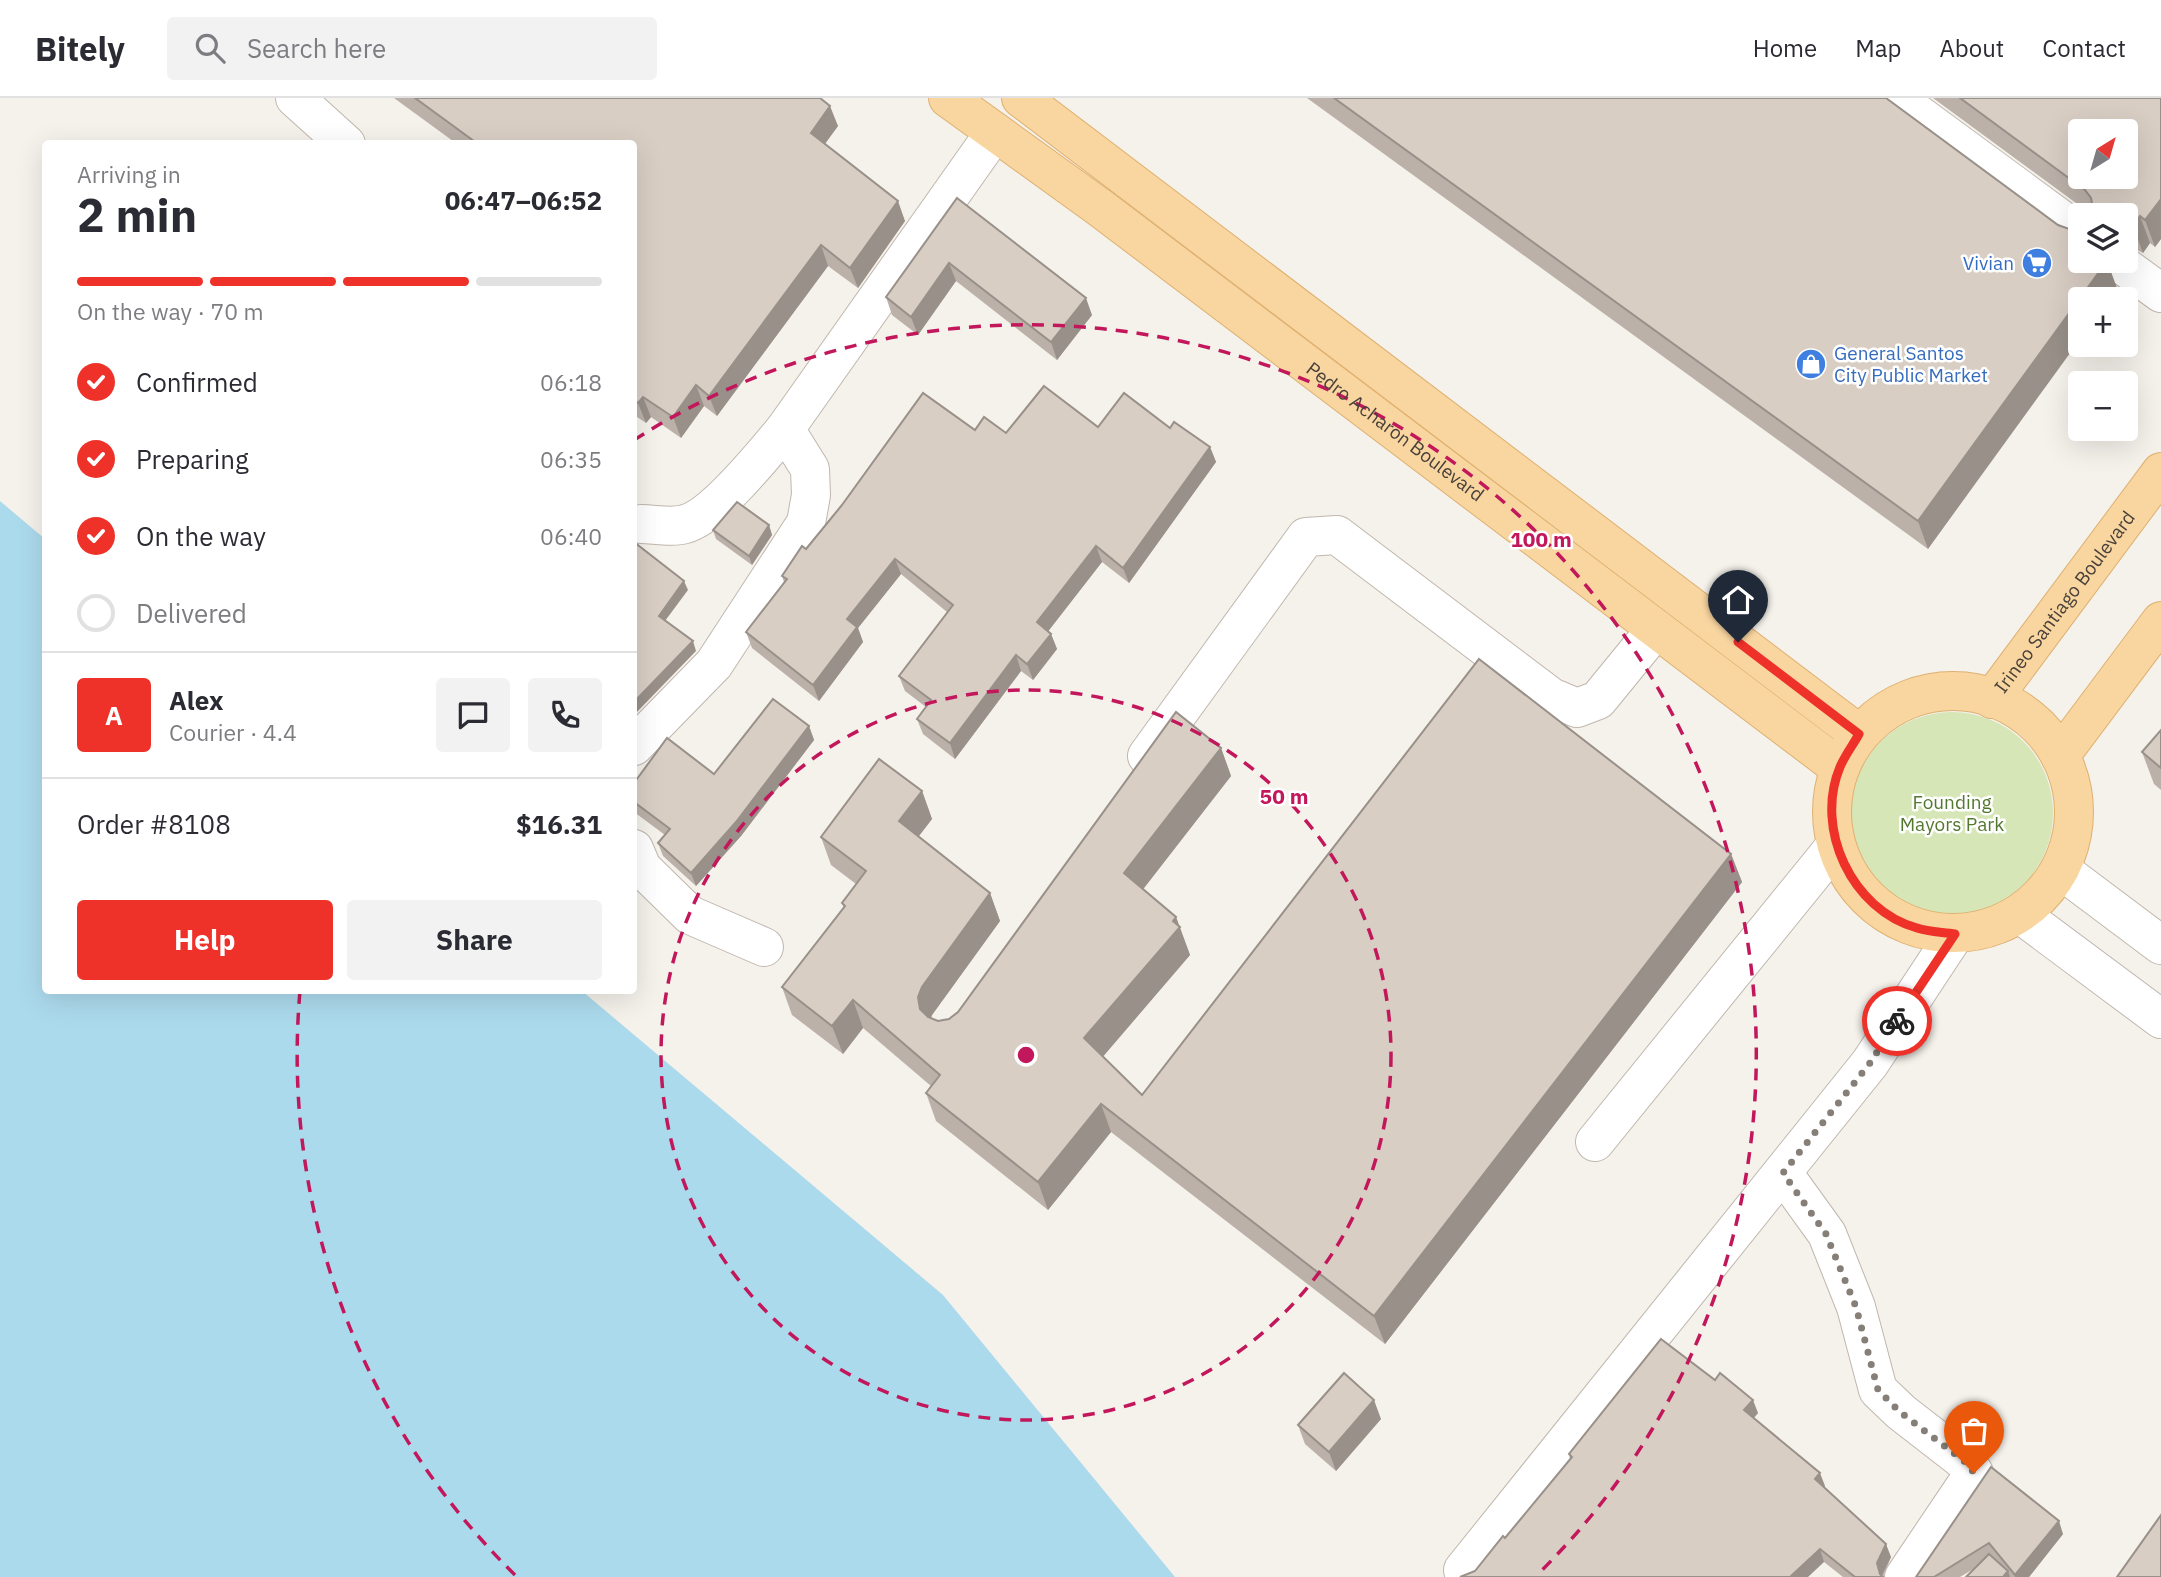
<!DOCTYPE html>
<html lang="en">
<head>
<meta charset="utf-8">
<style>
	body { margin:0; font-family:"IBM Plex Sans",sans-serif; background:#f2f2f3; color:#2b2b33; height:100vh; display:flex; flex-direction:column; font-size:26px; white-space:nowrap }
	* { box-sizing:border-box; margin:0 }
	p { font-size:23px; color:#7c7c81 }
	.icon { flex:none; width:38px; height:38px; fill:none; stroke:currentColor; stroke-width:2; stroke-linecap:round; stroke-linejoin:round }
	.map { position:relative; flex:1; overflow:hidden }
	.side { position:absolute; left:42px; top:42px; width:595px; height:854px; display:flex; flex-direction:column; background:#fff; border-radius:7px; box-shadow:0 7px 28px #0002 }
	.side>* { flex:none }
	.needle { width:46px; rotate:37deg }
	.fabs { position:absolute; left:2068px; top:21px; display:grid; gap:14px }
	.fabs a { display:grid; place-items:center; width:70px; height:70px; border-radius:7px; background:#fff; box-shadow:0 7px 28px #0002; font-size:35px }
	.pin { position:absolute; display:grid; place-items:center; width:60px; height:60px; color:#fff; margin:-72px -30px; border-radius:50% 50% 50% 0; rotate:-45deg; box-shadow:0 0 7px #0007 }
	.pin .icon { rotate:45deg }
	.courier { position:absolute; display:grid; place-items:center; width:70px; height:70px; margin:-35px; border:5px solid #ee3129; border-radius:50%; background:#fff; color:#222; box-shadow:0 2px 9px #0007 }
	.summary em { font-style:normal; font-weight:700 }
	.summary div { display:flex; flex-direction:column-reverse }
	.summary { display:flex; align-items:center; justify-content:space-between; height:119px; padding:0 35px }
	h1 { font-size:46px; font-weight:700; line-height:52px }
	.bar { display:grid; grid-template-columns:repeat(4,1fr); gap:10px 7px; align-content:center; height:84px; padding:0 35px }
	.bar i { height:9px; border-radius:5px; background:#e1e1e2 }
	.bar .active { background:#ee3129 }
	.bar p { grid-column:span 4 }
	.line { display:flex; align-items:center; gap:18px; padding:0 35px; border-top:2px solid #e1e1e2 }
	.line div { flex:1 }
	.round { display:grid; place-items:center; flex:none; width:74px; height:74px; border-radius:7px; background:#f2f2f3 }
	ol { padding:0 35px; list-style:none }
	li { display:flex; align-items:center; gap:21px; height:77px }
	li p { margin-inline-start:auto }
	li .icon { padding:7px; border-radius:50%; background:#ee3129; color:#fff; stroke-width:4 }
	li:last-child { color:#7c7c81 }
	li i { width:38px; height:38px; border:4px solid #e1e1e2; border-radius:50% }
	.button { display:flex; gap:14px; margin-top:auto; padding:14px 35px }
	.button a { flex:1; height:80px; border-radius:7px; background:#ee3129; color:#fff; font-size:28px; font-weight:700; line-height:80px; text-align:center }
	.button a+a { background:#f2f2f3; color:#2b2b33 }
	header { display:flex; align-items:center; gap:42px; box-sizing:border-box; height:98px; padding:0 35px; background:#fff; border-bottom:2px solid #e1e1e2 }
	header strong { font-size:33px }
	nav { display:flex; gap:38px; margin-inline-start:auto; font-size:24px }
	.search { width:490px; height:63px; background:#f2f2f3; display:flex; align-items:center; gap:18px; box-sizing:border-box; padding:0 24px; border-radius:7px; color:#7c7c81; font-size:26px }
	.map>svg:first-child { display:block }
	.green { fill:#d6e6b7 }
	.water { fill:#acdaed }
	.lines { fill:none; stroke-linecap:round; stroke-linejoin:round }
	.minor-casing { stroke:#c0b7ae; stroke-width:40 }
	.major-casing { stroke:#deb070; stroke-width:40 }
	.minor { stroke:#fff; stroke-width:38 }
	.major { stroke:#f9d6a0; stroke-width:38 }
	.wall { fill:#bbb1a9 }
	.shaded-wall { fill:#989089 }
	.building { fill:#d9cec4; stroke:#989089; stroke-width:2; fill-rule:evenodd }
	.done { stroke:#857f77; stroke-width:7; stroke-dasharray:0 12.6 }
	.route { stroke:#ee3129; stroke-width:9 }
	.ring { fill:none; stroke:#c2185b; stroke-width:3.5; stroke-dasharray:12 9 }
	.labels { text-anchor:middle; stroke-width:5; stroke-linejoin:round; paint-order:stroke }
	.shop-label { font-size:19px; fill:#366cbe; stroke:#fff; text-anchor:end }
	.street-label { font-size:19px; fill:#494139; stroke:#fff }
	.park-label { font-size:19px; fill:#53782f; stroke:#fff }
	.centre { fill:#c2185b; stroke:#fff; stroke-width:3.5 }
	.ring-label { font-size:21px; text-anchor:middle; font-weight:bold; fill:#c2185b; stroke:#fff; stroke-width:5; stroke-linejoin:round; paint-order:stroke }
</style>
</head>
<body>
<header>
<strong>Bitely</strong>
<div class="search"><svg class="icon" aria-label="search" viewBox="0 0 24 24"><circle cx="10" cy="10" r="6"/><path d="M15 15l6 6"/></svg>Search here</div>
<nav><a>Home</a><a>Map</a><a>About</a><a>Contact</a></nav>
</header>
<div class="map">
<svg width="2161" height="1479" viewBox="0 0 2161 1479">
	<rect width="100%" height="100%" fill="#f5f1eb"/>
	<circle class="green" cx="1952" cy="715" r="101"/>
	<polygon class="water" points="0,403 45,441 46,892 582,893 943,1197 1175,1479 0,1479"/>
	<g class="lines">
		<g class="minor-casing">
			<g id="minor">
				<polyline points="295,0 346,46"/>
				<polyline points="1896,0 2081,136"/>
				<polyline points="2117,163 2161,195"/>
				<path d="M641 426C654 426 672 430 685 426 714 419 765 355 785 331L995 34"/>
				<polyline points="634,648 714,566 806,425 811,397 810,371 785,331"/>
				<polyline points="1147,658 1306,439 1337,437 1551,599 1577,610 1598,602 1656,531"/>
				<polyline points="634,751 642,770 690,817 764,849"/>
				<polyline points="2061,772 2161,847"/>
				<polyline points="2020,816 2161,921"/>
				<polyline points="1595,1044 1836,747"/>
				<polyline points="1783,1075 1827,1136 1856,1209 1878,1292 1901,1314 1968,1366 1974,1375 1904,1479"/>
				<polyline points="1463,1472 1870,965 1955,836"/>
			</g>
		</g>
		<g class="major-casing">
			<g id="major">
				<path id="s1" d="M948 0 1099 109 1840 670"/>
				<polyline points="1021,0 1859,636"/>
				<circle cx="1953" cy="714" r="121"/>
				<path id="s2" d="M1992 601 2161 374"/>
				<polyline points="2060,658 2161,523"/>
			</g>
		</g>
		<use href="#minor" class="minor"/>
		<use href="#major" class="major"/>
	</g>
	<g class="wall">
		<polygon points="394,0 820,0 838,28 825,46 905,123 858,190 828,168 717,318 704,308 681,340 651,319 646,325 634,317 634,46 457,46"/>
		<polygon points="1307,0 1886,0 2117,190 2109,201 2081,201 1928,451"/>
		<polygon points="1933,0 2161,0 2161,141 2155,149 2150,145 2143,155 2126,146 2126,117 2090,117 2091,116"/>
		<polygon points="957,100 1092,217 1057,262 956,183 918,237 892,217 886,199"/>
		<polygon points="1170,330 1210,349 1216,364 1129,485 1102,464 1048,533 1051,536 1057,551 1033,582 1021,573 955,661 923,636 917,621 926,609 905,593 899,578 947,514 901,476 858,530 863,544 819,603 752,550 746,534 784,484 782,478 806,451 975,332 1006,335"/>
		<polygon points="769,427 772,437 752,467 716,441 713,432"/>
		<polygon points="809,628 814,642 741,738 696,788 663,758 658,745 665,737 634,714 634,685 714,676"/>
		<polygon points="2161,632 2161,692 2154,686 2142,654"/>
		<polygon points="1221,650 1231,678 1143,791 1176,819 1190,857 1103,958 1142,997 1731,756 1742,784 1385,1246 1111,1034 1048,1112 936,1023 926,995 931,988 863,930 843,956 792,917 782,889 844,810 842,805 856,786 831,767 821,739 922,693 932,721 918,739 990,795 1000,823 932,917 931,920 938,923 949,921 958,914"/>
		<polygon points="1758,1315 1754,1320 1825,1388 1824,1389 1891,1459 1883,1479 1843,1479 1824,1464 1475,1473 1505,1440 1570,1362 1569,1356"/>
		<polygon points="1381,1321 1336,1373 1305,1346 1298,1327"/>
		<polygon points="1991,1369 2063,1436 2029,1479 1966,1479 1975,1470 1960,1479 1916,1479"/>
	</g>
	<g class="shaded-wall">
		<polygon points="830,8 838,28 818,55 811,35"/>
		<polygon points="2161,101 2161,141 2155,149 2145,122"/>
		<polygon points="898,103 905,123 858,190 850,170"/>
		<polygon points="2140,118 2150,145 2143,155 2133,128"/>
		<polygon points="821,147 828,168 717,318 709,298"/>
		<polygon points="2107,163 2117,190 2109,201 2081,201 2081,240 1928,451 1918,423"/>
		<polygon points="949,165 956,183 918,237 911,219"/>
		<polygon points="1086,200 1092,217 1057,262 1051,244"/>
		<polygon points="696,287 704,308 681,340 673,319"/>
		<polygon points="643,299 651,319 646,325 638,305"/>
		<polygon points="1210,349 1216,364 1129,485 1123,470"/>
		<polygon points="769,427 772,437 752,467 749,458"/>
		<polygon points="1096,448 1102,464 1043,540 1037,524"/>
		<polygon points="895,461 901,476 858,530 863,544 819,603 813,587 847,521"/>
		<polygon points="684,483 688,492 662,527 659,518"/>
		<polygon points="1051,536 1057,551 1033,582 1027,566"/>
		<polygon points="693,543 696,553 634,617 634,604"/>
		<polygon points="1016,557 1021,573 955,661 950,645"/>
		<polygon points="809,628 814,642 741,738 696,788 691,775"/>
		<polygon points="1221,650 1231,678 1134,803 1124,775"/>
		<polygon points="922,693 932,721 909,751 899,723"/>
		<polygon points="1731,756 1742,784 1385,1246 1374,1218"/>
		<polygon points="990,795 1000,823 932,917 928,927 920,911 918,899 922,889"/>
		<polygon points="1176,819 1190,857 1095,968 1084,940"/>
		<polygon points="853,902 863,930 843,956 832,928"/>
		<polygon points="1101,1006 1111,1034 1048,1112 1038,1084"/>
		<polygon points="1374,1302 1381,1321 1336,1373 1329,1354"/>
		<polygon points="1753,1302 1758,1315 1749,1325 1744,1312"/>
		<polygon points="1820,1375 1825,1388 1819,1394 1815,1381"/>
		<polygon points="2059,1423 2063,1436 2029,1479 2015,1479 2015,1477"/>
		<polygon points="1886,1446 1891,1459 1881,1479 1877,1465"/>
		<polygon points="1820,1451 1824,1464 1808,1479 1790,1479"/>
		<polygon points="2008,1473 2010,1479 2003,1479"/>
	</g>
	<g class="building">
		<polygon points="415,0 820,0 830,8 811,35 898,103 850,170 821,147 709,298 696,287 673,319 643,299 638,305 634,302 634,46 478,46"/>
		<polygon points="1334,0 1886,0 2058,127 2069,131 2081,128 2081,163 2107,163 1918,423"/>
		<path d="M1960 0H2161V101L2145 122 2140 118 2133 128 2126 124V117H2114L2109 114 2099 116 2097 117H2090L2093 111 2091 100 2085 92ZM2081 33H2126V79H2081Z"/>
		<polygon points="957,100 1086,200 1051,244 949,165 911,219 886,199"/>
		<polygon points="1044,288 1098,329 1124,295 1170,330 1174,324 1210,349 1123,470 1096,448 1037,524 1051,536 1027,566 1016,557 950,645 917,621 931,602 899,578 953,507 895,461 847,521 857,529 813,587 746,534 787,481 782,478 802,448 806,451 842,407 923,295 975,332 984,319 1006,335"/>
		<polygon points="737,404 769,427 749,458 713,432"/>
		<polygon points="634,444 684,483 659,518 693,543 634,604"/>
		<polygon points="1479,561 1731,756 1374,1218 1101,1006 1038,1084 926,995 940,977 853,902 832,928 782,889 845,808 842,805 866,773 821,739 879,661 922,693 899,723 990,795 922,889 918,899 920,911 928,919 938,923 949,921 958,914 1176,614 1221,650 1124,775 1176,819 1173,823 1180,829 1084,940 1142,997"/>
		<polygon points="773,601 809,628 736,724 691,775 658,745 670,731 634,704 634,685 667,640 714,676"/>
		<polygon points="2161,632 2161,670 2142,654"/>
		<polygon points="1661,1241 1715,1282 1720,1275 1753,1302 1744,1312 1820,1375 1815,1381 1886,1446 1877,1465 1880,1476 1883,1479 1855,1479 1820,1451 1790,1479 1460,1479 1475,1473 1503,1438 1505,1440 1572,1359 1569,1356"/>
		<polygon points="1344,1275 1374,1302 1329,1354 1298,1327"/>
		<polygon points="1991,1369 2059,1423 2015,1477 1989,1445 1934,1479 1916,1479"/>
		<polygon points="2161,1417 2161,1479 2117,1479"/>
		<polygon points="1989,1456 2008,1473 2003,1479 1966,1479"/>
	</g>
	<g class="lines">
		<polyline class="done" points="1897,923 1870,965 1783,1075 1826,1136 1856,1209 1878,1292 1900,1314 1968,1366 1974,1375"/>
		<path class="route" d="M1738 544 1859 636C1853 647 1845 657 1840 669 1814 731 1852 812 1917 830 1929 834 1943 834 1955 836L1897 923"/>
	</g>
	<g class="ring">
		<circle cx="1026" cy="957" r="365"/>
		<path d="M515 1477A729 729 0 0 1 300 893M634 342A729 729 0 0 1 1537 1477"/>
	</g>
	<defs>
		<g id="supermarket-disc" transform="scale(1.575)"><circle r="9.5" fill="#3f7fe0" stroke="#fff"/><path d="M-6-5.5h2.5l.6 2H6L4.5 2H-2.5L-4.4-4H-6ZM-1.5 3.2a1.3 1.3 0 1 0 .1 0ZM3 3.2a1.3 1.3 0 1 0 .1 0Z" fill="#fff"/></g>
		<g id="shop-disc" transform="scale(1.575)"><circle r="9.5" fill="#3f7fe0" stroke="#fff"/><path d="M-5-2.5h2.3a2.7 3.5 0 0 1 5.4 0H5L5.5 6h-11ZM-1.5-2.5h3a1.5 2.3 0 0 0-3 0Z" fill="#fff"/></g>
	</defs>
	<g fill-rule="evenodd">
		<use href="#supermarket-disc" x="2037" y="165"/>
		<use href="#shop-disc" x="1811" y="266"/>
	</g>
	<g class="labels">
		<g class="shop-label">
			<text x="2014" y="172">Vivian</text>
			<text x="1834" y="262" text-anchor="start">General Santos<tspan x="1834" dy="22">City Public Market</tspan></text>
		</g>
		<g class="street-label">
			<text dy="7" stroke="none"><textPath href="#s1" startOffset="558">Pedro Acharon Boulevard</textPath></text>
			<text dy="7" stroke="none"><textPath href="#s2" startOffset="121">Irineo Santiago Boulevard</textPath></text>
		</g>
		<g class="park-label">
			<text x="1952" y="711">Founding<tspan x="1952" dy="22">Mayors Park</tspan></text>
		</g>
	</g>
	<circle cx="1026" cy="957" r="10" class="centre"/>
	<g class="ring-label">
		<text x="1541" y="449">100 m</text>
		<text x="1284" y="706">50 m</text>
	</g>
</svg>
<div class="fabs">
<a><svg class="needle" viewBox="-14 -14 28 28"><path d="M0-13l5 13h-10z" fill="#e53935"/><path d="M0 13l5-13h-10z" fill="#7c7c81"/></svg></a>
<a><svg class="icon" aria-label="layers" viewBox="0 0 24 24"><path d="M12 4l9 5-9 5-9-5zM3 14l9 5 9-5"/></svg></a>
<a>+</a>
<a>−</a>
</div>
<div class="pin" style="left:1974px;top:1375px;background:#ea580c"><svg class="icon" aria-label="bag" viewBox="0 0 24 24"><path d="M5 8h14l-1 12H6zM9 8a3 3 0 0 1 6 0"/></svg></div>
<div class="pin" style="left:1738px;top:544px;background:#1f2937"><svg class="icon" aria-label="home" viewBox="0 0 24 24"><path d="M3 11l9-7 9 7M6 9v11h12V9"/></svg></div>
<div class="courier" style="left:1897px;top:923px"><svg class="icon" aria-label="bike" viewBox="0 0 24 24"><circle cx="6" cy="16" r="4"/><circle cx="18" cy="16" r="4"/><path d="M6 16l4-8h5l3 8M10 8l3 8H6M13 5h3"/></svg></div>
<section class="side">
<div class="summary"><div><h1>2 min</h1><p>Arriving in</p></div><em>06:47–06:52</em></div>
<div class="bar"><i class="active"></i><i class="active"></i><i class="active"></i><i></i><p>On the way · 70 m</p></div>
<ol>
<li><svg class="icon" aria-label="check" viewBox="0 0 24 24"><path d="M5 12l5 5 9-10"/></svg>Confirmed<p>06:18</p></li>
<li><svg class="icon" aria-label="check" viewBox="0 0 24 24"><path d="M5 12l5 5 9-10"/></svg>Preparing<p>06:35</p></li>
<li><svg class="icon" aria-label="check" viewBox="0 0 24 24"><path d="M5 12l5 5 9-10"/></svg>On the way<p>06:40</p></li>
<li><i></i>Delivered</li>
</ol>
<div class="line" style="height:126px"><b class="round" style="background:#ee3129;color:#fff">A</b><div><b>Alex</b><p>Courier · 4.4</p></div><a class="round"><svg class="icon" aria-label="chat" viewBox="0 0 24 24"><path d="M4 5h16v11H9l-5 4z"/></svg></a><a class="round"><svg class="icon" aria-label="phone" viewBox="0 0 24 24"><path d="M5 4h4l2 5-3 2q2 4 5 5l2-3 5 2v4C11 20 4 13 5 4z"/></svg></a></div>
<div class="line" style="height:91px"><div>Order #8108</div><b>$16.31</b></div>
<div class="button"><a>Help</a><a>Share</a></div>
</section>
</div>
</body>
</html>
